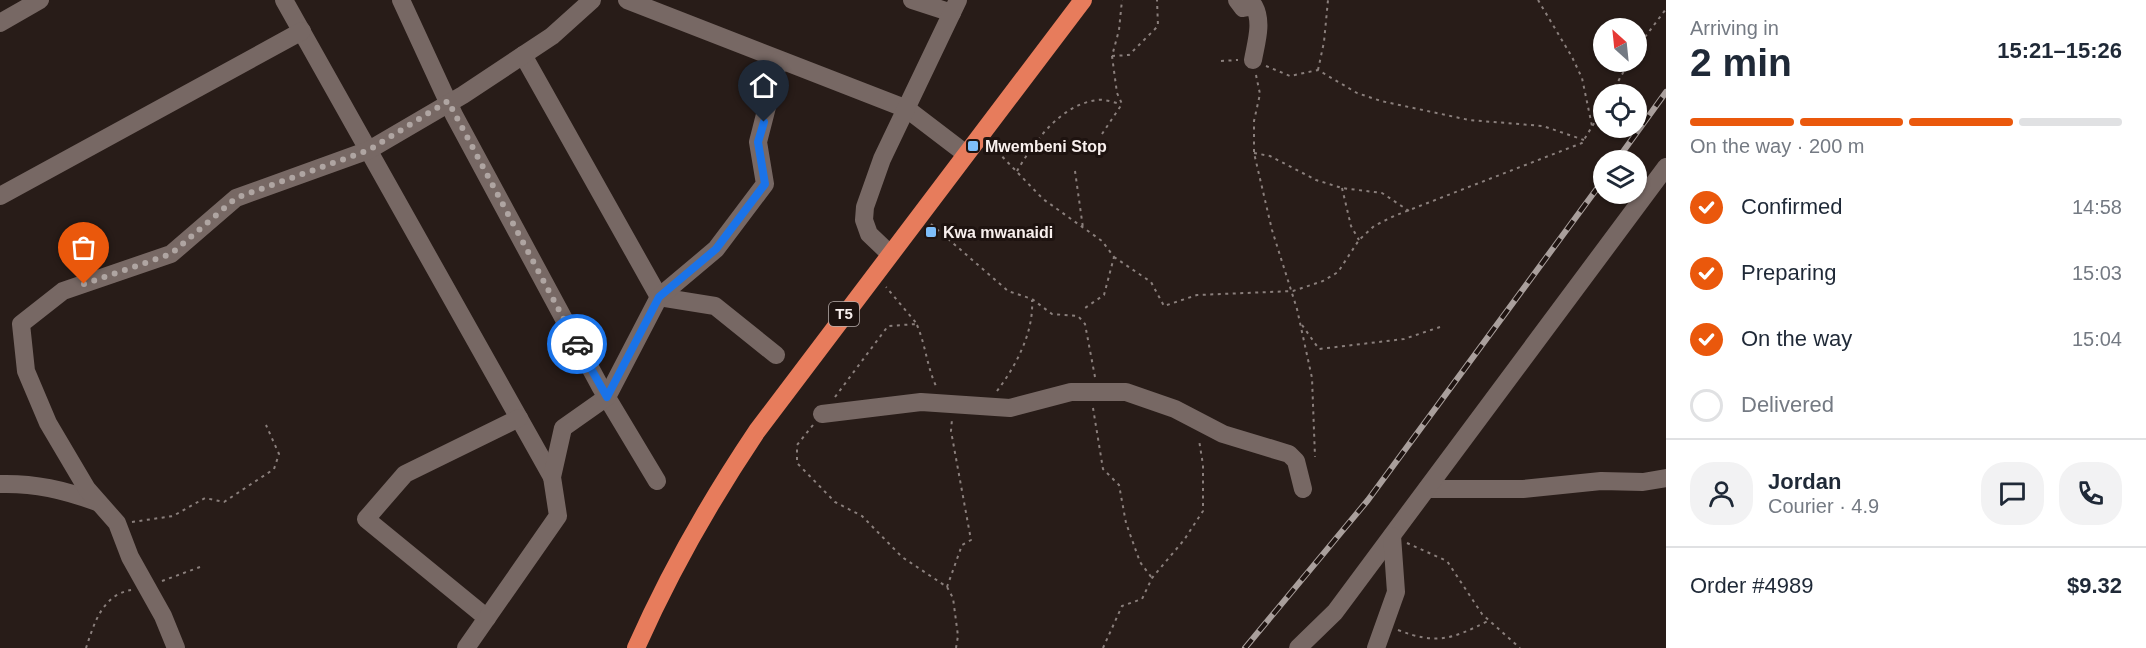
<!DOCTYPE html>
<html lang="en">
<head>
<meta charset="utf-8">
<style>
	body { margin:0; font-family:Helvetica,sans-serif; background:#f2f2f3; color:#1f2937; height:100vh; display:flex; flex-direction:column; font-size:22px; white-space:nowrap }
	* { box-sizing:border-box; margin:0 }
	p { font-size:20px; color:#747a83 }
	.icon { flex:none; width:33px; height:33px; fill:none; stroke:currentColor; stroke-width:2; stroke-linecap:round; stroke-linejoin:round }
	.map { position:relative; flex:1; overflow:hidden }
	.details { display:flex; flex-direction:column; background:#fff; width:480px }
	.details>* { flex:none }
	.needle { width:39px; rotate:333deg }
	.fabs { position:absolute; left:1593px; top:18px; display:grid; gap:12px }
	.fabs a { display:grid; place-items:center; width:54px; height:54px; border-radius:50%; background:#fff; box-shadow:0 2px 4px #0004; font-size:30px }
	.pin { position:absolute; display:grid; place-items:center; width:51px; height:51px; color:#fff; margin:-62px -26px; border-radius:50% 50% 50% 0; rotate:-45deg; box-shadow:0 0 6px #0007 }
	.pin .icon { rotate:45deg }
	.courier { position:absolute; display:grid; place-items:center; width:60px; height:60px; margin:-30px; border:4px solid #1a73e8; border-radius:50%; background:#fff; color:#222; box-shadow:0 2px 8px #0007 }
	.overview em { font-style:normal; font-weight:800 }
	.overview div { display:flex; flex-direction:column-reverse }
	.overview { display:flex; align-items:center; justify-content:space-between; height:102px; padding:0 24px }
	h1 { font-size:39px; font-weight:800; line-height:45px }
	.bar { display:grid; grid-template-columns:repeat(4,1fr); gap:9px 6px; align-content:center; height:72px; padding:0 24px }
	.bar i { height:8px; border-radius:4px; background:#e0e1e3 }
	.bar .active { background:#ea580c }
	.bar p { grid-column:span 4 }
	.line { display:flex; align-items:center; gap:15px; padding:0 24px; border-top:2px solid #e0e1e3 }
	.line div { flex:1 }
	.round { display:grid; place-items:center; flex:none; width:63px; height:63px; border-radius:24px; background:#f2f2f3 }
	ol { padding:0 24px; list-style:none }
	li { display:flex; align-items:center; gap:18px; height:66px }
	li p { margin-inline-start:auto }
	li .icon { padding:6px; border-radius:50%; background:#ea580c; color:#fff; stroke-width:4 }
	li:last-child { color:#747a83 }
	li i { width:33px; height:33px; border:3px solid #e0e1e3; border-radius:50% }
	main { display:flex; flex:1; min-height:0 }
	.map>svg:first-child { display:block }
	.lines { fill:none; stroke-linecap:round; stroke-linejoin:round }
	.path { stroke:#8a7f7c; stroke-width:2; stroke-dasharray:3 4.5; stroke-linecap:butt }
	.minor { stroke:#776864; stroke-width:18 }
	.highway { stroke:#e77c5c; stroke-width:18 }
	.rail-casing { stroke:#a99f9c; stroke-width:6 }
	.rail { stroke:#1e1310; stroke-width:4; stroke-dasharray:11; stroke-linecap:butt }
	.done { stroke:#afa5a2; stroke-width:6; stroke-dasharray:0 10.8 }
	.route { stroke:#1a73e8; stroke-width:8 }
	.poi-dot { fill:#7ebef9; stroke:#1e1310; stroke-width:2 }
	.labels { text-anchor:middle; stroke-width:6; stroke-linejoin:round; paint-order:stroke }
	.shield { fill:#1e1310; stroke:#b7adab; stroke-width:1.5 }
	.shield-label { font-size:15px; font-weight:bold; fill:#f8efed }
	.poi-label { font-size:16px; font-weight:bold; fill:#f8efed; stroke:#1e1310; text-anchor:start }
</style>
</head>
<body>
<main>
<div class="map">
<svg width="1666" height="648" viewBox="0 0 1666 648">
	<rect width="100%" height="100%" fill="#281c18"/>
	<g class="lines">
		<g class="path">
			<polyline points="1538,0 1572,57 1582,78 1592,126"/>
			<polyline points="1636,49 1666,9"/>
			<polyline points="1112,56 1129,55 1158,26 1157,0"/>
			<polyline points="1221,61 1238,60"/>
			<polyline points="1266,66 1290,76 1318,70 1357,93 1381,101 1469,120 1543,126 1584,140"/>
			<polyline points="1318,70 1324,42 1328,0"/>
			<polyline points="1256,75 1260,94 1254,121 1254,153 1272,230 1297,309 1312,378 1315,457"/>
			<polyline points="1611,94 1629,62"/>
			<polyline points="1102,134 1122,104 1117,93 1112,56 1119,30 1122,0"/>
			<polyline points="992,146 1043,199 1102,241 1114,257 1104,295 1082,310"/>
			<polyline points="1254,153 1270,156 1316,180 1342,188 1382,193 1409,211"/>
			<path d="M1017 171C1034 142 1060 105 1097 100 1104 99 1113 102 1120 104"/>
			<polyline points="1075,171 1083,228"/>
			<polyline points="1342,188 1351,226 1359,240"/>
			<polyline points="931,224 1008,291 1032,299 1052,314 1078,316 1085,324 1095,377"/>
			<polyline points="1114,257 1151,282 1164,306 1197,295 1293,291 1323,281 1338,272 1359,240 1374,226 1394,216 1582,143 1604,107"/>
			<path d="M917 325C926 346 927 368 937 388"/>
			<polyline points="1302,325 1319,349 1404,339 1440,327"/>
			<path d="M997 391C1016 366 1034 332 1032 300"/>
			<polyline points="835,397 888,326 917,324 886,287"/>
			<polyline points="1093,408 1103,469 1119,485 1126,523 1140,562 1152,578"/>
			<polyline points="813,425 797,445 797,463 835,502 862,516 902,557 947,587 953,598 958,636 956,648"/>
			<polyline points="132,522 173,516 205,498 224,502 274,469 279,454 266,425"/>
			<polyline points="1407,543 1447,561 1482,614 1520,648"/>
			<polyline points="162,581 200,567"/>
			<polyline points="947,587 962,545 971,540 951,431 952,419"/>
			<path d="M1398 630C1437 645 1452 639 1488 621"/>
			<path d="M86 648C94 624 102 595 131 590"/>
			<polyline points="1103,648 1122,606 1142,599 1152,578 1184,540 1203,511 1203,465 1199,440"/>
		</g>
		<g class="minor">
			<polyline points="284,0 552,477"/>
			<polyline points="401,0 454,115 600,386 657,481"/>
			<polyline points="627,0 907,109 966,154"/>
			<polyline points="912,0 952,13"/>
			<path d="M1237 0 1243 8 1254 6C1263 22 1256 43 1253 60"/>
			<polyline points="0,23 40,0"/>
			<polyline points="523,55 659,297 715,306 776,355"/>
			<polyline points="0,196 302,31"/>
			<polyline points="890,254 869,234 864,220 865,207 882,159 958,0"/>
			<polyline points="822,414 921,402 1010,408 1071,392 1126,392 1175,409 1223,434 1289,454 1296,461 1303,489"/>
			<path d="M0 484C35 483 64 490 97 502"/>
			<polyline points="1427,489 1523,489 1601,481 1643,482 1666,478"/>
			<polyline points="487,618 366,519 405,474 519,418"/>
			<polyline points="176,648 163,616 130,557 117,523 87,489 48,423 26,371 21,324 63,291 171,254 236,198 369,150 463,95 552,36 592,0"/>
			<polyline points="466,648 558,516 552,477 563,428 607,397 659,297 716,249 765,184 758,142 779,60"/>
			<polyline points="1298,648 1335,612 1666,167"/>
			<polyline points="1376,648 1396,592 1392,536"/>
		</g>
		<path class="highway" d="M636 648C670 571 710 501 757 431L1083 0"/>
		<g class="rail-casing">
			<g id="rail">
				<polyline points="1617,160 1666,92"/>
				<polyline points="1245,648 1368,500 1604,179"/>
			</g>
		</g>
		<use href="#rail" class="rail"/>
	</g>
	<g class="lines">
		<polyline class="done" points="84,284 171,254 236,198 369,150 448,101 577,344"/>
		<polyline class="route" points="577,344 607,397 659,297 716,249 765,184 758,142 764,122"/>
	</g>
	<g class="poi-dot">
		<rect x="967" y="140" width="12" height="12" rx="3"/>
		<rect x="925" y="226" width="12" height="12" rx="3"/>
	</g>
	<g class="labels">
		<rect class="shield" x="829" y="302" width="30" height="24" rx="4.5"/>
		<g class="shield-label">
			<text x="844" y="319">T5</text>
		</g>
		<g class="poi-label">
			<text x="985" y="152">Mwembeni Stop</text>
			<text x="943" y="238">Kwa mwanaidi</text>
		</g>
	</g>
</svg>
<div class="fabs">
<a><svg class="needle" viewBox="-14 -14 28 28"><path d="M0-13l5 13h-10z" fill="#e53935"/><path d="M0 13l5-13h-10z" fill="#747a83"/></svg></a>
<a><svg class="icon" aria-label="locate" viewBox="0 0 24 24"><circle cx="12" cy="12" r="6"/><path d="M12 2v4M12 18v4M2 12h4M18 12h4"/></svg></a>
<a><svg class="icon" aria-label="layers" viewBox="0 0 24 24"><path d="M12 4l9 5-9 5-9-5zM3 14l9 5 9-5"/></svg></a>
</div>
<div class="pin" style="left:84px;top:284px;background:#ea580c"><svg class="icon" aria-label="bag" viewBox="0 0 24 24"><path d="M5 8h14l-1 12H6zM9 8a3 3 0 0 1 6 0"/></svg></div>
<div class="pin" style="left:764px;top:122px;background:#1f2937"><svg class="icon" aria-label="home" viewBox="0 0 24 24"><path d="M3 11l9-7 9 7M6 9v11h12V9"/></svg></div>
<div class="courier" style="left:577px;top:344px"><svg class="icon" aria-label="car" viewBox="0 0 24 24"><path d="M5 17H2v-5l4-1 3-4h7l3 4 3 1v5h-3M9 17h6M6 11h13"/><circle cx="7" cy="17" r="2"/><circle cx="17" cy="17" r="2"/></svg></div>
</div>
<section class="details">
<div class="overview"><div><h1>2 min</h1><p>Arriving in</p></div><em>15:21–15:26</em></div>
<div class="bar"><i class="active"></i><i class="active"></i><i class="active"></i><i></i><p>On the way · 200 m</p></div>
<ol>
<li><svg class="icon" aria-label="check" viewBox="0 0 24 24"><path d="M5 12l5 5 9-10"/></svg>Confirmed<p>14:58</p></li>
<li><svg class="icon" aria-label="check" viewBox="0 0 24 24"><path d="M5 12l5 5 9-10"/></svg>Preparing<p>15:03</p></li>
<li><svg class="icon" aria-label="check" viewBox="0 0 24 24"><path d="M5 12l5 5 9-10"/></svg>On the way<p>15:04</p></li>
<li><i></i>Delivered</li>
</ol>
<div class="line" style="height:108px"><a class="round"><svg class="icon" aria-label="person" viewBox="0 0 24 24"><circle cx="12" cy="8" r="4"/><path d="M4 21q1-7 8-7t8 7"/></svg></a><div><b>Jordan</b><p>Courier · 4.9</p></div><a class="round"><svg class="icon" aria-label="chat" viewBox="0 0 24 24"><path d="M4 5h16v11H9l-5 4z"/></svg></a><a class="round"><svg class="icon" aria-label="phone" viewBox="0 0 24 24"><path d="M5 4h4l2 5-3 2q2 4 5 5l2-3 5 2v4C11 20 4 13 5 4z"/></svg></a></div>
<div class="line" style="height:78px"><div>Order #4989</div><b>$9.32</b></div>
</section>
</main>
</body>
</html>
